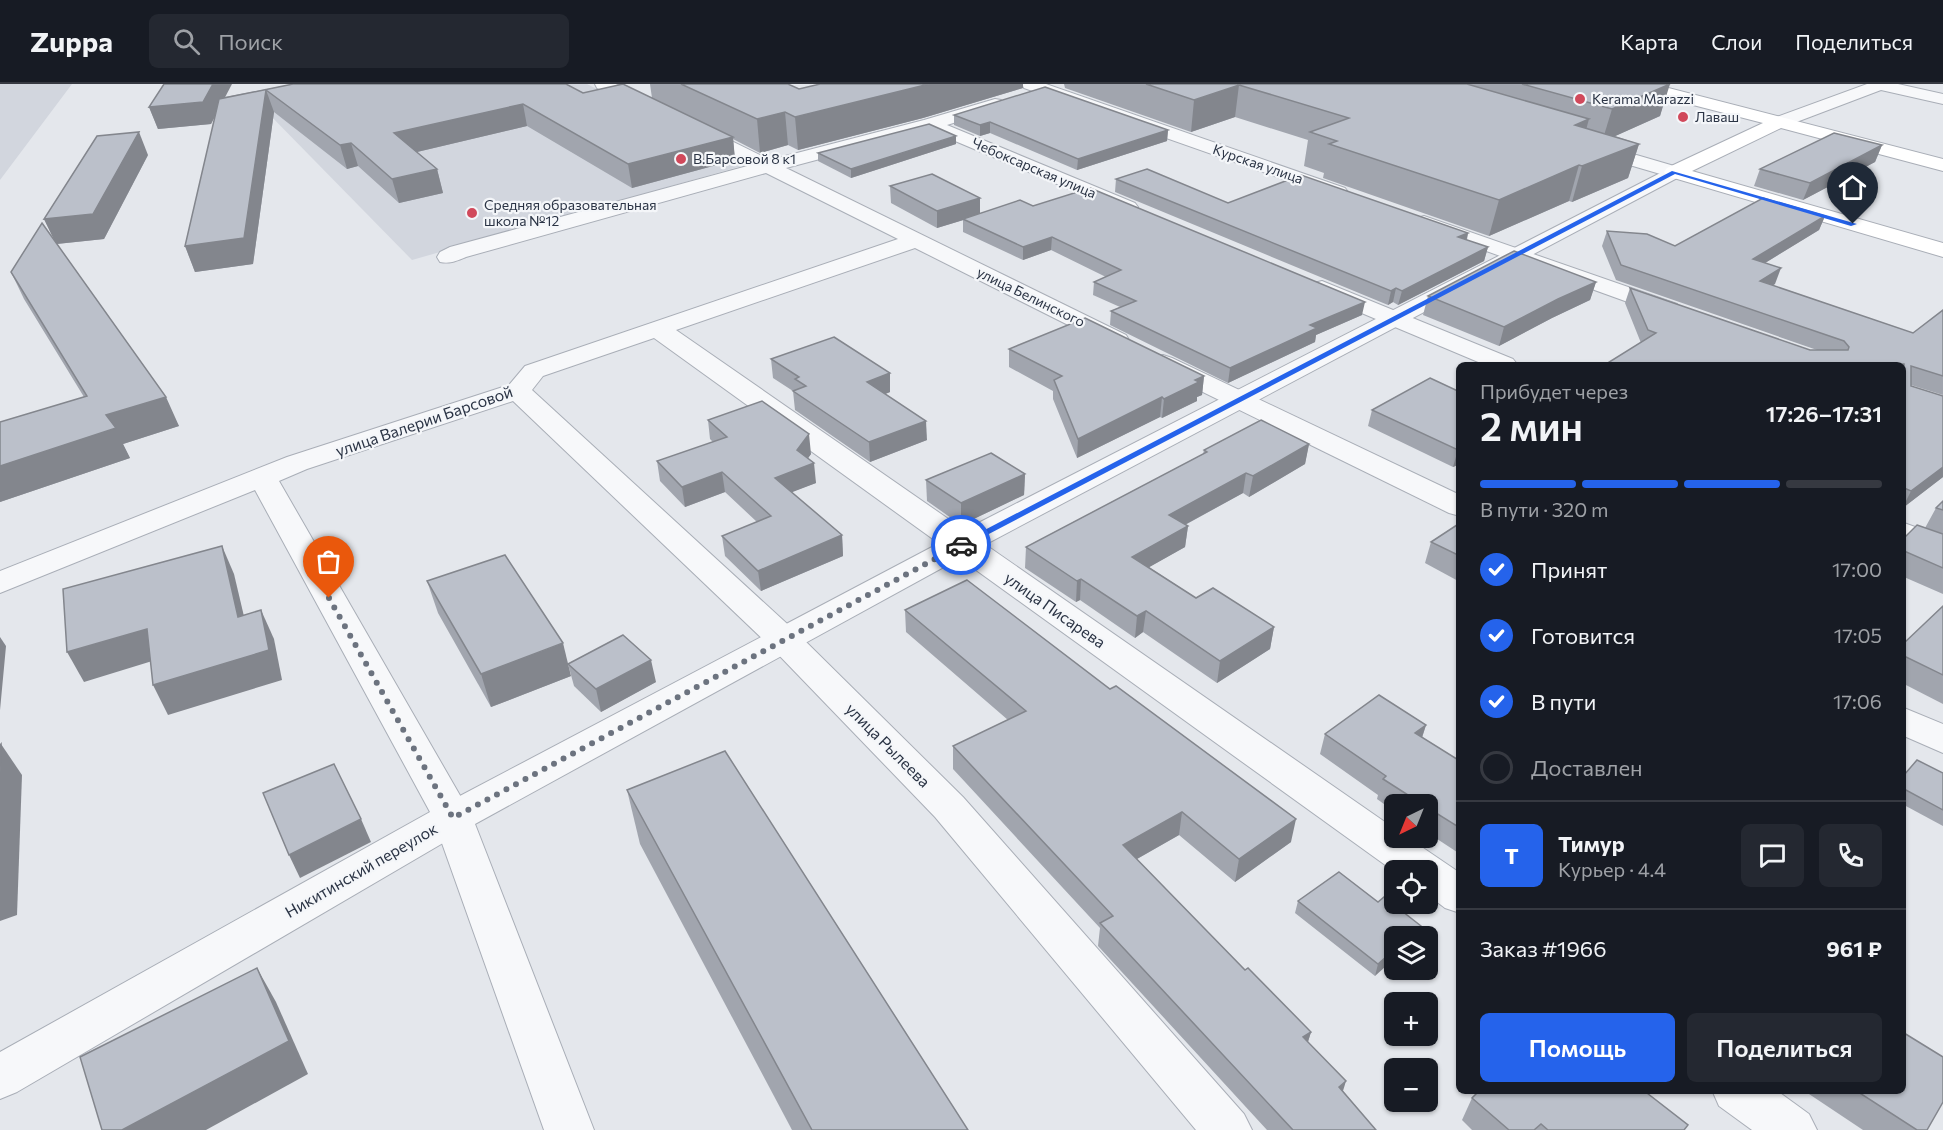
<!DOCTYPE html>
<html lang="ru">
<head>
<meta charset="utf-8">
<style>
	body { margin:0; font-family:Commissioner,sans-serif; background:#242831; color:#f1f3f6; height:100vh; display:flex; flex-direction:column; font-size:22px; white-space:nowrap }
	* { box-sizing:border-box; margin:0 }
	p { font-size:20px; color:#9ea1a6 }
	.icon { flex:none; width:33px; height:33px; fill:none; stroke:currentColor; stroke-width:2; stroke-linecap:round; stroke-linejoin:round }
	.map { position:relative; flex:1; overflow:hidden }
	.side { position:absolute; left:1456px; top:278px; width:450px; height:732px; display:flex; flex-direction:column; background:#171b24; border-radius:9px; box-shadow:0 2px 4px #0004 }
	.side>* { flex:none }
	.needle { width:39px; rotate:223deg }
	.buttons { position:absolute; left:1384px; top:710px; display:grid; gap:12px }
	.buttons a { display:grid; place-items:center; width:54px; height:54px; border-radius:9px; background:#171b24; box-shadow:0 2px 4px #0004; font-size:30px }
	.pin { position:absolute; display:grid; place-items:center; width:51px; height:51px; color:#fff; margin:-62px -26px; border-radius:50% 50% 50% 0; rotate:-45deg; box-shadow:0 0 6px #0007 }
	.pin .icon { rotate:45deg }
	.courier { position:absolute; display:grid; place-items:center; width:60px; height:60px; margin:-30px; border:4px solid #2563eb; border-radius:50%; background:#fff; color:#222; box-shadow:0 2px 8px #0007 }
	.overview em { font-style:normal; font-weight:600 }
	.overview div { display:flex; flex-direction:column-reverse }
	.overview { display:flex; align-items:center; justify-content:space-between; height:102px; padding:0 24px }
	h1 { font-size:39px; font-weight:600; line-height:45px }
	.bar { display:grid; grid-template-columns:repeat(4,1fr); gap:9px 6px; align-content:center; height:72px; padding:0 24px }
	.bar i { height:8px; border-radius:4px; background:#363941 }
	.bar .on { background:#2563eb }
	.bar p { grid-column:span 4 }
	.line { display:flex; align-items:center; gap:15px; padding:0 24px; border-top:2px solid #363941 }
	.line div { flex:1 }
	.round { display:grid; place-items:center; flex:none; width:63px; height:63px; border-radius:9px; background:#242831 }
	ol { padding:0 24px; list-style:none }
	li { display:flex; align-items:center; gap:18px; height:66px }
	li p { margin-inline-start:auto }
	li .icon { padding:6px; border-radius:50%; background:#2563eb; color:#fff; stroke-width:4 }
	li:last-child { color:#9ea1a6 }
	li i { width:33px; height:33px; border:3px solid #363941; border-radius:50% }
	.button { display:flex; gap:12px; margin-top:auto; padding:12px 24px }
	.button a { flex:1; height:69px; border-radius:9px; background:#2563eb; color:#fff; font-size:24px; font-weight:600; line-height:69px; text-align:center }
	.button a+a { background:#242831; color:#f1f3f6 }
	header { display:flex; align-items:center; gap:36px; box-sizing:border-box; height:84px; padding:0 30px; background:#171b24; border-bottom:2px solid #363941 }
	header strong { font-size:28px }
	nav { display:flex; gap:33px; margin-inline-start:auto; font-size:21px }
	.search { width:420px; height:54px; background:#242831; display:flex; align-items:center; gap:15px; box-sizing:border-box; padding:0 21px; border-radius:9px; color:#9ea1a6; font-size:22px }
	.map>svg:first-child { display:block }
	.built { fill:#d2d6de }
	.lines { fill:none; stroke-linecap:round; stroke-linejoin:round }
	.minor-casing { stroke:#a9aeb7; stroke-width:2 }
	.tertiary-casing { stroke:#a9aeb7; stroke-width:2 }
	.secondary-casing { stroke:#a9aeb7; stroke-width:2 }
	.minor { fill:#f7f8fa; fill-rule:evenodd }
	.tertiary { fill:#f7f8fa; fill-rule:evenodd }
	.secondary { fill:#fff; fill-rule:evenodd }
	.wall { fill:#a1a5ae }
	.shaded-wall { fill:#83868d }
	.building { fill:#bbc0ca; stroke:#83868d; stroke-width:1.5 }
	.route { fill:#2563eb }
	.done { stroke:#6c737f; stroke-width:6; stroke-dasharray:0 10.8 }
	.poi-dot { fill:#d1495b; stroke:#f4f6f9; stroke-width:2 }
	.labels { text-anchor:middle; stroke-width:4.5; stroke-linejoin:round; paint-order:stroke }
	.far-poi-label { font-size:14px; fill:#2b3445; stroke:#f4f6f9; text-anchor:start }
	.far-street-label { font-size:14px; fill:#2b3445; stroke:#f4f6f9 }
	.street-label { font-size:16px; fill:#2b3445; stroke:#f4f6f9 }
</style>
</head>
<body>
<header>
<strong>Zuppa</strong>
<div class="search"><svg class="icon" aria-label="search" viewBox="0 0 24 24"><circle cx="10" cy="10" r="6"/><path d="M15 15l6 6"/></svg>Поиск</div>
<nav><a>Карта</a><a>Слои</a><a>Поделиться</a></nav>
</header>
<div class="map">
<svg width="1943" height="1046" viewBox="0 0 1943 1046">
	<rect width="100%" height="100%" fill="#e4e7ec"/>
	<g class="built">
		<polygon points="0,0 72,0 0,96"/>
		<polygon points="337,0 587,0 745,81 412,176 263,24"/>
	</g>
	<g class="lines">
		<g class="minor-casing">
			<g id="minor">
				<polygon points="595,0 616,0 656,19 659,23 656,27 644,27 597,4"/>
				<polygon points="1022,0 1046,0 1345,104 1348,108 1345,112 1331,112 1024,4"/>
				<polygon points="1867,0 1898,0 1943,10 1943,20 1881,6 1786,42 1774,42 1771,38 1774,34"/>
				<path d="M995 15 1001 16 1004 20 1001 24 947 41 1135 119 1138 123 1135 127 1128 129 1121 127 929 46 786 84 1126 251 1129 256 1126 261 1117 263 1108 261 915 164 676 246 1395 745V753H1407L1460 789V829L1445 824 1428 811V786L1395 788 654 254 543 292 532 306 796 548 963 713 1244 1030 1252 1046H1196L935 733 772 564 513 317 307 385 279 397 473 734 467 745 17 1008 0 1015V968L430 728 255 406 0 509V487L287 373 509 301 525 282 898 155 766 89 466 173C456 177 450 180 440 178L437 173 440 168 450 163 751 81 687 49 684 45 687 41H699L770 76 924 36Z"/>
				<polygon points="1592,58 1681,84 1684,88 1681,92 1674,94 1585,68 1583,64 1585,60"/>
				<polygon points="1424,132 1677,220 1681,225 1677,230 1669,232 1661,230 1417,142 1414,138 1417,134"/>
				<polygon points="1322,197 1513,275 1517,280 1483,280 1314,209 1310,204 1314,199"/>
				<polygon points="1163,271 1172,274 1460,411 1460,432 1449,429 1154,284 1150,279 1154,274"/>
				<polygon points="1904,439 1943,453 1943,473 1904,459"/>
				<polygon points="1904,624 1943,640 1943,669 1904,652"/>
				<polygon points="1712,1006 1776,1006 1809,1030 1817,1046 1752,1046 1719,1022"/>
			</g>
		</g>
		<g class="tertiary-casing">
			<polygon id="tertiary" points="1674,82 1681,84 1684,88 1681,92 973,467 475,740 594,1046 544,1046 433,734 439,723 951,453"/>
		</g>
		<g class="secondary-casing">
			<polygon id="secondary" points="1625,0 1653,0 1943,75 1943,87 1781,44 1692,87 1943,159 1943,173 1667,92 1664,88 1667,84 1763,39 1627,4"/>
		</g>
		<use href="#minor" class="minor"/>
		<use href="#tertiary" class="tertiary"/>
		<use href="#secondary" class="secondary"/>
	</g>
	<g class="wall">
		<polygon points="293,0 583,9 652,14 650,0 788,0 799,5 1023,4 923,34 798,66 788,61 760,69 733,55 735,76 632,104 527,42 417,68 437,85 443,109 399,119 358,82 347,85 274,28 253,180 195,188 185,162 215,32 211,40 158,45 149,23 225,13"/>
		<polygon points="1064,0 1668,0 1660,32 1615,52 1639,60 1628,94 1572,118 1569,117 1489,152 1323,94 1324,89 1304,82 1308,56 1235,33 1191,48 1065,4"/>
		<polygon points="954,31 1168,46 1167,57 1077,86 990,49 980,52 954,41"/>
		<polygon points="956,60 851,94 818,77 818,69"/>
		<polygon points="1882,61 1875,78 1803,116 1754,102 1760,85"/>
		<polygon points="148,71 104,155 57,160 179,342 123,360 130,374 0,418 0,338 84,313 24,215 11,188 56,159 44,135"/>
		<polygon points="1116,95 1228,119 1468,149 1467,156 1488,163 1484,177 1398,221 1393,218 1388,221 1115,108"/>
		<polygon points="890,102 980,130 1033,122 1362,231 1316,251 1315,258 1228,299 1110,241 1111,227 1120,223 1093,211 1094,198 1106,193 1051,166 1023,176 963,148 963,136 937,144 891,119"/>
		<polygon points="1825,132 1819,146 1765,179 1775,200 1772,201 1913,249 1943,226 1943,311 1911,301 1943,393 1904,423 1904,280 1641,259 1625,219 1630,204 1810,266 1817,266 1616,196 1602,162 1607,147 1675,162"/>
		<polygon points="1596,198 1590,216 1552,234 1499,262 1423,231 1428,212"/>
		<polygon points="1009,265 1204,292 1202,311 1197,313 1197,317 1162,334 1160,333 1077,374 1053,315 1053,307 1009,283"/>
		<polygon points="771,275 890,289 890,308 885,310 927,356 870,378 795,326 793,307 773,294"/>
		<polygon points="1460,308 1460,380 1453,383 1368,342 1372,326"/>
		<polygon points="708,336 811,370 808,374 816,399 791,408 842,451 843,472 761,507 725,472 722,452 757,438 725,408 685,423 660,397 657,377 713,358 710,355"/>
		<polygon points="1309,360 1305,380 1249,413 1243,409 1185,441 1188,442 1185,463 1149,483 1196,514 1274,543 1270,565 1217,599 1143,548 1135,554 1080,516 1076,518 1025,484 1026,463 1203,370 1204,366"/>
		<polygon points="1025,390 1024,411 961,441 927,417 926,396"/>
		<polygon points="1943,417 1943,510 1904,493 1904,454 1925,444 1936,424"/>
		<polygon points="1460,439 1460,498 1425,479 1431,458"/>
		<polygon points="427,497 571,592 491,623 438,529"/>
		<polygon points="1943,522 1943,620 1904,600 1904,559"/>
		<polygon points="905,526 1291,758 1235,798 1179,751 1137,775 1245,886 1311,948 1308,958 1343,1007 1376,1046 1267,1046 1098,862 1100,844 953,685 953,662 1008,636 906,548"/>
		<polygon points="568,580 656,598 601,628 574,602"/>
		<polygon points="1426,641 1422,654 1460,677 1460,770 1428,749 1428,720 1395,720 1395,728 1377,715 1378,711 1320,670 1325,650"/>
		<polygon points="1943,689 1943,742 1904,721 1904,691"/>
		<polygon points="627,706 968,1046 792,1046 640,760"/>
		<polygon points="1298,817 1378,818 1421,842 1418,852 1395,852 1375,892 1295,829"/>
		<polygon points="1803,1006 1904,1006 1927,1046 1863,1046"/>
		<polygon points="1472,1014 1685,1046 1472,1046 1462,1036"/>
	</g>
	<g class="shaded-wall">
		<polygon points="213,0 232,0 211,40 158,45 149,23"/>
		<polygon points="929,0 1023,0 1023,4 923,34 798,66 795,33"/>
		<polygon points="1670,0 1660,32 1602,58 1612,25"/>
		<polygon points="1239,1 1235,33 1191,48 1194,16"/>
		<polygon points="266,6 274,28 253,180 195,188 185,162"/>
		<polygon points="523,20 527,42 400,72 394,49"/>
		<polygon points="785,28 788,61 760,69 757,35"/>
		<polygon points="1589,35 1580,68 1575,41"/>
		<polygon points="990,38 990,49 980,52 980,41"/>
		<polygon points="1168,46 1167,57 1077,86 1078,75"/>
		<polygon points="139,48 148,71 104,155 56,160 44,135"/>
		<polygon points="956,52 956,60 851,94 851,85"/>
		<polygon points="733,53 735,76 632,104 628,80"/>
		<polygon points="351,59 358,82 347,85 340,61"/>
		<polygon points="1639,60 1628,94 1572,118 1582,82"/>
		<polygon points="1882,61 1875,78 1803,116 1810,99"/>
		<polygon points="1579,81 1569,117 1489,152 1499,116"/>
		<polygon points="437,85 443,109 399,119 392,95"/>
		<polygon points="980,114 980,131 937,144 937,127"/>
		<polygon points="1825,132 1819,146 1747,190 1753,175"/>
		<polygon points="1468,149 1465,162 1458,153"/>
		<polygon points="1052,153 1051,166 1023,176 1023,163"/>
		<polygon points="1488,163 1484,177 1398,221 1402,207"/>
		<polygon points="1781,184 1775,200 1754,213 1760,197"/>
		<polygon points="1596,198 1590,216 1552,234 1499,262 1504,243 1558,215"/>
		<polygon points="1396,204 1393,218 1388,221 1391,207"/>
		<polygon points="1365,218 1362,231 1316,251 1315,258 1228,299 1230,284 1310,241"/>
		<polygon points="890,289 890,308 868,317 867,298"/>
		<polygon points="1204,292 1202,311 1197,313 1197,317 1162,334 1164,315 1195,296"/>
		<polygon points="166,313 179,342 123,360 130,374 0,418 0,382 106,331"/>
		<polygon points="1162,313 1160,333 1077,374 1078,355"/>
		<polygon points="926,337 927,356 870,378 869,358"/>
		<polygon points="809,350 811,370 801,384 814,379 816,399 777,414 775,394"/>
		<polygon points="1309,360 1305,380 1249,413 1253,392"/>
		<polygon points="1460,365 1460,380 1453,383 1458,366"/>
		<polygon points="1943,383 1943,393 1904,423 1904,421 1911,407"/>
		<polygon points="722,388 725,408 685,423 682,403"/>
		<polygon points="1246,389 1243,409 1166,451 1169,431"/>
		<polygon points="1025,390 1024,411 961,441 961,419"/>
		<polygon points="1188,442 1185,463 1130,494 1132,473"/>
		<polygon points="842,451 843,472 761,507 758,487"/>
		<polygon points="222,462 234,490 251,562 238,533"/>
		<polygon points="1081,495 1080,516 1076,518 1077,497"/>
		<polygon points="261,526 274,555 282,596 168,631 153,601"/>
		<polygon points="1146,527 1143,548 1135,554 1137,532"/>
		<polygon points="1274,543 1270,565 1217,599 1220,577"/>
		<polygon points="147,545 162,574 84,598 67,568"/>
		<polygon points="0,553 6,562 0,626"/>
		<polygon points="563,559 571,592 491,623 481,590"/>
		<polygon points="651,576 656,598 601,628 596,605"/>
		<polygon points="1426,641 1419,662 1415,649"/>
		<polygon points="1,660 22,691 17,831 0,837 0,688"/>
		<polygon points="1182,728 1179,751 1121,784 1123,761"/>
		<polygon points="361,735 371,758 300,794 289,771"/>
		<polygon points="1296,735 1291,758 1235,798 1239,775"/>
		<polygon points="1421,842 1418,852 1410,852"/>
		<polygon points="1395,865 1395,874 1375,892 1378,880"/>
		<polygon points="257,884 276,918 308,990 206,1046 122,1046"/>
		<polygon points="1311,948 1304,970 1303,953"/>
		<polygon points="1346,997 1339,1020 1339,1003"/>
	</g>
	<g class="building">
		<polygon points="164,0 213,0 203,18 149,23"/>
		<polygon points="293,0 566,0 583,9 623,0 733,53 628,80 523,20 394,49 437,85 392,95 351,59 340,61 266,6 244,154 185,162 219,15"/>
		<polygon points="681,0 788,0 799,5 820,0 929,0 795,33 785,28 757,35"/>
		<polygon points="1146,0 1467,0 1589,35 1575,41 1639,60 1582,82 1579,81 1499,116 1329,60 1337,57 1310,48 1349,34 1239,1 1194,16"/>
		<polygon points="1522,0 1670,0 1612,25"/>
		<polygon points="1045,3 1168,46 1078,75 990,38 980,41 954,31"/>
		<polygon points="929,40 956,52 851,85 818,69"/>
		<polygon points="139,48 93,130 44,135 97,52"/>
		<polygon points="1834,49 1882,61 1810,99 1760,85"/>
		<polygon points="1147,85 1228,119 1301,91 1468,149 1458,153 1488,163 1402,207 1396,204 1391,207 1116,95"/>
		<polygon points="932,90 980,114 937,127 890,102"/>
		<polygon points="1090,104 1365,218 1310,241 1317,244 1230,284 1111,227 1136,217 1094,198 1121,186 1052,153 1023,163 963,135 1020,116 1033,122"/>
		<polygon points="1763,114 1825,132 1753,175 1781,184 1760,197 1913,249 1943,226 1943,292 1911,282 1911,302 1943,312 1943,383 1911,407 1904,404 1904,280 1606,280 1656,249 1648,246 1630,204 1810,266 1848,266 1849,263 1844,257 1621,181 1607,147 1647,150 1675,162"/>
		<polygon points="42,139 166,313 106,331 116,344 0,382 0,338 87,312 11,188"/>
		<polygon points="1514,167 1596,198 1558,215 1504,243 1428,212"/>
		<polygon points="1085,234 1204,292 1195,296 1199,298 1164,315 1162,313 1078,355 1054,296 1062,292 1009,265"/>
		<polygon points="834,253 890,289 867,298 926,337 869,358 793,307 806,302 795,295 799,293 771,275"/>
		<polygon points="1430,294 1460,308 1460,365 1458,366 1372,326"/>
		<polygon points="762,317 809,350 797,366 814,379 775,394 842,451 758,487 722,452 771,432 722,388 682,403 657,377 727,353 708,336"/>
		<polygon points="1261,336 1309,360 1253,392 1246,389 1169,431 1188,442 1132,473 1196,514 1213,504 1274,543 1220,577 1146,527 1137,532 1081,495 1077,497 1026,463 1207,368 1204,366"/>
		<polygon points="991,369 1025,390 961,419 926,396"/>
		<polygon points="1943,417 1943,426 1936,424"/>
		<polygon points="1460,439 1460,472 1431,458"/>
		<polygon points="1917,441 1943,450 1943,484 1904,467 1904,454"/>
		<polygon points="222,462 238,533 261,526 269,566 153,601 147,545 67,568 63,505"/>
		<polygon points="505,471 563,559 481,590 427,497"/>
		<polygon points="967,496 1110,605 1116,602 1296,735 1239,775 1182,728 1123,761 1245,886 1248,884 1311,948 1303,953 1346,997 1339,1003 1376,1046 1293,1046 1100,839 1113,832 953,662 1026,627 905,526"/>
		<polygon points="1943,522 1943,591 1904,572 1904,559"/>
		<polygon points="623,551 651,576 596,605 568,580"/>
		<polygon points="1379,611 1426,641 1415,649 1460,677 1460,744 1428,724 1428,720 1422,720 1383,695 1386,692 1325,650"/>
		<polygon points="1,660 0,688 0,661"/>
		<polygon points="725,667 968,1046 812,1046 627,706"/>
		<polygon points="1917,676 1943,689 1943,726 1904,705 1904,691"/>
		<polygon points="334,680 361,735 289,771 263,709"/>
		<polygon points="1339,788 1378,818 1384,813 1421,842 1410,852 1395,852 1395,865 1378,880 1298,817"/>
		<polygon points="257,884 289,957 122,1046 102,1046 80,973"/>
		<polygon points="1904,949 1943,973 1943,1018 1927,1046 1917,1046 1855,1006 1904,1006"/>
		<polygon points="1480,1006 1643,1006 1688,1041 1684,1046 1548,1046 1541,1040 1534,1046 1509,1046 1472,1014"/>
	</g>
	<polygon class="route" points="1672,87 1857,140 1851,142 1675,90 964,463 956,461"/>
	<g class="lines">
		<polyline class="done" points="329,514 453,734 961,461"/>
	</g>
	<g class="poi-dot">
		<circle cx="1580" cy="15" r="6"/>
		<circle cx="1683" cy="33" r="6"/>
		<circle cx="681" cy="75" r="6"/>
		<circle cx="472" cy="129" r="6"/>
	</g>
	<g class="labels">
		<g class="far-poi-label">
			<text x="1592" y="20">Kerama Marazzi</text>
			<text x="1695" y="38">Лаваш</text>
			<text x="693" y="80">В.Барсовой 8 к1</text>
			<text x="484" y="126">Средняя образовательная<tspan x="484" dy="16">школа №12</tspan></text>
		</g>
		<g class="far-street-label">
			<text transform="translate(1258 80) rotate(19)" y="5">Курская улица</text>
			<text transform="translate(1034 84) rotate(23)" y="5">Чебоксарская улица</text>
			<text transform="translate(1031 213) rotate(26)" y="5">улица Белинского</text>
		</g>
		<g class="street-label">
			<text transform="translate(424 337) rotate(-19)" y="6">улица Валерии Барсовой</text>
			<text transform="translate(1055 526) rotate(35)" y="6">улица Писарева</text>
			<text transform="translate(888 661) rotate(45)" y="6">улица Рылеева</text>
			<text transform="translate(361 786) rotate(-30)" y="6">Никитинский переулок</text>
		</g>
	</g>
</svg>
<div class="buttons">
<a><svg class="needle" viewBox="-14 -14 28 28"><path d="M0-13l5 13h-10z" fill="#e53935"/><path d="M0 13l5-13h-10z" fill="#9ea1a6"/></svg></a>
<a><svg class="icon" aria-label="locate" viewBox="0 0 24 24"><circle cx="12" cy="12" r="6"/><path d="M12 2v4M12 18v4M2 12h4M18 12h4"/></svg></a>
<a><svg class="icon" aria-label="layers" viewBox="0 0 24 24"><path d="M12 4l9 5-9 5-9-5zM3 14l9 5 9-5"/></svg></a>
<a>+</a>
<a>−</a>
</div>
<div class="pin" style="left:329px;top:514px;background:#ea580c"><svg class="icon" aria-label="bag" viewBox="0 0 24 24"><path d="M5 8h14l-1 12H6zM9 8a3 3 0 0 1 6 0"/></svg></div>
<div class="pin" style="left:1853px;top:140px;background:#1f2937"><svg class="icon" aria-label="home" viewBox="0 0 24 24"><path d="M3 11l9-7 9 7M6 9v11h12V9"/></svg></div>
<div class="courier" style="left:961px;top:461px"><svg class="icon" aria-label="car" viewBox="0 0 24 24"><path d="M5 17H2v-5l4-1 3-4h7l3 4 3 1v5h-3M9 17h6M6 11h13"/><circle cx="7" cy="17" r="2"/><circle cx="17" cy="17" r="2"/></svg></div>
<section class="side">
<div class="overview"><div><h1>2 мин</h1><p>Прибудет через</p></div><em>17:26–17:31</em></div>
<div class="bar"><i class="on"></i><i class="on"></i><i class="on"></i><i></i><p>В пути · 320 m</p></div>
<ol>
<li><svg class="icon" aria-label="check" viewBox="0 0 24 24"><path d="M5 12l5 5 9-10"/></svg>Принят<p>17:00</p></li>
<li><svg class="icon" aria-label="check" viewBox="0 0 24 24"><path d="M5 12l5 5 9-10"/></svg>Готовится<p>17:05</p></li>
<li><svg class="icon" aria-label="check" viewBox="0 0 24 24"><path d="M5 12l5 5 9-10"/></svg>В пути<p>17:06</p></li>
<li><i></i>Доставлен</li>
</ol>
<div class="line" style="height:108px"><b class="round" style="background:#2563eb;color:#fff">Т</b><div><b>Тимур</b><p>Курьер · 4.4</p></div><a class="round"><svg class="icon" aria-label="chat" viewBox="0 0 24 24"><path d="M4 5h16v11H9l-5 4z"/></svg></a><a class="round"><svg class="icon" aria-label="phone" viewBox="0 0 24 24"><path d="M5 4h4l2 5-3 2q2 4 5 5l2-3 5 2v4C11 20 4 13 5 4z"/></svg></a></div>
<div class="line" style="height:78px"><div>Заказ #1966</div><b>961 ₽</b></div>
<div class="button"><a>Помощь</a><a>Поделиться</a></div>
</section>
</div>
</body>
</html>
